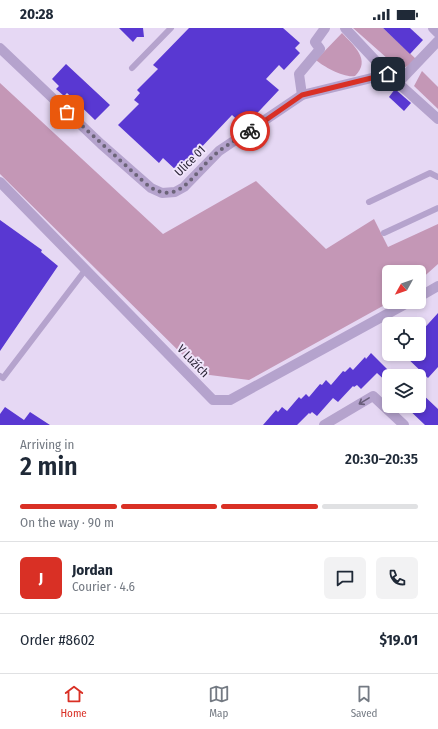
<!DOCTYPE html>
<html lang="en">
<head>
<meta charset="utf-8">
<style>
	body { margin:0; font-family:"Fira Sans Condensed",sans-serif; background:#f2f2f3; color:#1f2937; height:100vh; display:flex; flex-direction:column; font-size:15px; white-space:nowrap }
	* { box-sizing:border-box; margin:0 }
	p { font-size:13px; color:#747a83 }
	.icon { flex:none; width:22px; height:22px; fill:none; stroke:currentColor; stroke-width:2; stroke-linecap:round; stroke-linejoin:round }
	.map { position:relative; height:397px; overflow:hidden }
	.sheet { display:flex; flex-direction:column; background:#fff; flex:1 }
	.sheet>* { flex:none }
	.needle { width:26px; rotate:230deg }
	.tools { position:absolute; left:382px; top:237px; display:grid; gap:8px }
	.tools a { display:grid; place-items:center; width:44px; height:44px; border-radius:6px; background:#fff; box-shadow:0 2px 6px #0003; font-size:20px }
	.pin { position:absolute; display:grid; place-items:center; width:34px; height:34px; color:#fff; margin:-17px; border-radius:8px; box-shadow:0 2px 6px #0006 }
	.courier { position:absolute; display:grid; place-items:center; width:40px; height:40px; margin:-20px; border:3px solid #d93025; border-radius:50%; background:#fff; color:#222; box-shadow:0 1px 5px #0007 }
	.headline em { font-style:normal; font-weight:600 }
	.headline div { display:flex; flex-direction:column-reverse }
	.headline { display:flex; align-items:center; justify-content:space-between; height:68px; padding:0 20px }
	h1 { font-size:26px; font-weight:600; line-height:30px }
	.bar { display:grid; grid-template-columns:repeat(4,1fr); gap:6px 4px; align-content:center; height:48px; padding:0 20px }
	.bar i { height:5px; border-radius:3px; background:#e0e1e3 }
	.bar .active { background:#d93025 }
	.bar p { grid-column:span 4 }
	.line { display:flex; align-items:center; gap:10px; padding:0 20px; border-top:1px solid #e0e1e3 }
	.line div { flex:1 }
	.round { display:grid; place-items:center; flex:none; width:42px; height:42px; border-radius:6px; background:#f2f2f3 }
	.status { display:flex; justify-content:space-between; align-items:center; height:28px; padding:0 20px; background:#fff; direction:ltr }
	.status svg { height:11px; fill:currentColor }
	.dock { display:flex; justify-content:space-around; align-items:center; height:56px; border-top:1px solid #e0e1e3; background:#fff; font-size:11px; color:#747a83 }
	.dock a { display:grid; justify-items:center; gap:2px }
	.dock .active { color:#d93025 }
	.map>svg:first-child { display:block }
	.green { fill:#c497b6 }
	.building { fill:#5938d2 }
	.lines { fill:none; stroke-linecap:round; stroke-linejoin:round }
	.service { stroke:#b5a3cd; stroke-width:6 }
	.minor { stroke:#b5a3cd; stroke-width:10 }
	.oneway { stroke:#695e7a }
	.done { stroke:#6c6479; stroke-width:4; stroke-dasharray:0 7.2 }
	.route { stroke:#d93025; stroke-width:5 }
	.labels { text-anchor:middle; stroke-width:4; stroke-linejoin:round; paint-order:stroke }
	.street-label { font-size:12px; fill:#2b2637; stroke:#f0e4fb }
</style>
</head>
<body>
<div class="status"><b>20:28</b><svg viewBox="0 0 49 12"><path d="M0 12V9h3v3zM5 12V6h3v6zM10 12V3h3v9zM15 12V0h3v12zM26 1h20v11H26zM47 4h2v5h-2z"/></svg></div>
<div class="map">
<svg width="438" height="397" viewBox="0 0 438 397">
	<rect width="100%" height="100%" fill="#e6d8f4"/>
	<g class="green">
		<path d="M353 0H383L416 31C410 36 406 42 397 39Z"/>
		<path d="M342 5C353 17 372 32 355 48 344 50 324 39 316 32Z"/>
		<polygon points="422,43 438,59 438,81 414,58"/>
		<polygon points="0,55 163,206 256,153 326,221 374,191 388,219 438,196 438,236 419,253 419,244 389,244 389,274 390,274 249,352 202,346 0,146"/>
	</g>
	<g class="building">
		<polygon points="119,0 143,0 144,9 137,9 133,14"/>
		<polygon points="189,0 283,0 300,15 295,20 300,25 284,42 279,37 266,51 279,62 246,97 244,98 232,87 178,144 163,130 159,135 118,97 139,76 134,72 140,65 137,62 158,41 153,37"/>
		<polygon points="383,0 410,0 423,12 410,26"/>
		<polygon points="66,36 110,77 95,92 67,65 64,68 56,61 59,58 52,51"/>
		<polygon points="395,61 411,75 404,83 389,69"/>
		<polygon points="0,192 42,222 41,224 58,238 0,323"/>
		<polygon points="438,285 438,339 428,350 403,326 419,326 419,306"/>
		<polygon points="371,325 389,343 389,356 377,345 361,361 357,357 354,359 353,358 338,374 333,370 317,388 312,384 310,386 309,385 297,397 263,397 276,382 278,384 282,379 287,383 299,369 301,371 306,366 309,369 320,356 322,357 326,352 331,357 343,343 345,344 350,339 353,342 365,329 366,331"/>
		<polygon points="419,363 438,381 438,397 425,397 405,378 419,378"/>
		<polygon points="5,379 24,392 30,384 50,397 0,397 0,386"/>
	</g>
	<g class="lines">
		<g class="service">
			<polyline points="132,40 171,0"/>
			<polyline points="369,174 430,145 438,149"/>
			<polyline points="384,205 438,180"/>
			<polyline points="0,348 3,350 86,241"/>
		</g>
		<g class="minor">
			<polyline points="345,0 388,46 438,91"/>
			<polyline points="433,0 438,5"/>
			<polyline points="0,20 101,116 151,160 162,165 175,164 184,159 219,123 302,67 388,46"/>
			<polyline points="398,55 438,13"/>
			<polyline points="302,67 299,46 320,21 315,14 325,0"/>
			<polyline points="0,154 213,372 230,372 409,274"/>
			<polyline points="419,269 438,258"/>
			<polyline points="324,397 373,368 404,397"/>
		</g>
	</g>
	<defs><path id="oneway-shaft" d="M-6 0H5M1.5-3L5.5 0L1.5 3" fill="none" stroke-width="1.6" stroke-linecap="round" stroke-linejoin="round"/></defs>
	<use class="oneway" href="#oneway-shaft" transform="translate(364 373) rotate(149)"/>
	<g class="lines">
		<path class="done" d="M67 84 145 155C176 181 191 149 212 129 223 119 237 111 250 103"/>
		<polyline class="route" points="250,103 302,67 388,46"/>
	</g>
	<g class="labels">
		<g class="street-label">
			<text transform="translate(190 133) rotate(-45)" y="4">Ulice 01</text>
			<text transform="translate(193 333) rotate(46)" y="4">V Lužích</text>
		</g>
	</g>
</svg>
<div class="tools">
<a><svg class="needle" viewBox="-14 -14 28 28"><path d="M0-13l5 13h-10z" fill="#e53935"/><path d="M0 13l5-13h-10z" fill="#747a83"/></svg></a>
<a><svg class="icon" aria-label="locate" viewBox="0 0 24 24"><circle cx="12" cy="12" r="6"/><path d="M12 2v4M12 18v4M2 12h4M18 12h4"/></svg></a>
<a><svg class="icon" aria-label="layers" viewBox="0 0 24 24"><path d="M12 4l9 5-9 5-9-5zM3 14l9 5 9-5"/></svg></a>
</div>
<div class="pin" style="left:67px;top:84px;background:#ea580c"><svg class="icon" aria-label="bag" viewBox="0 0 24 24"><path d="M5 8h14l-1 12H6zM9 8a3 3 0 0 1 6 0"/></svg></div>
<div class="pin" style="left:388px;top:46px;background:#1f2937"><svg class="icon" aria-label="home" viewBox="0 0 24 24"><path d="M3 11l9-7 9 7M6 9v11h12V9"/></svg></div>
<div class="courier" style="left:250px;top:103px"><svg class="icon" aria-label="bike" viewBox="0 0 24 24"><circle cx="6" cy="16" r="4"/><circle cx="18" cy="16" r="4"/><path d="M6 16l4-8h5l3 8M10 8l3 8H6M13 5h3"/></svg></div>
</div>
<section class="sheet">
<div class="headline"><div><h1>2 min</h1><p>Arriving in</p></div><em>20:30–20:35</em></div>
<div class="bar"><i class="active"></i><i class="active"></i><i class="active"></i><i></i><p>On the way · 90 m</p></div>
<div class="line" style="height:72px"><b class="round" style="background:#d93025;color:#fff">J</b><div><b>Jordan</b><p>Courier · 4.6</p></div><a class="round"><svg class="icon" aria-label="chat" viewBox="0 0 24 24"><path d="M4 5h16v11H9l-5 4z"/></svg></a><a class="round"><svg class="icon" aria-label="phone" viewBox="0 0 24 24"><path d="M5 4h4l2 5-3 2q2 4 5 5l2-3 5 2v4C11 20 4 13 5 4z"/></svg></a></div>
<div class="line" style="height:52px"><div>Order #8602</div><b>$19.01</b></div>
</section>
<nav class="dock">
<a class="active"><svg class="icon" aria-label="home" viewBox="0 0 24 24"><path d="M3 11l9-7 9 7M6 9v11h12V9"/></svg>Home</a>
<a><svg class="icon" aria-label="map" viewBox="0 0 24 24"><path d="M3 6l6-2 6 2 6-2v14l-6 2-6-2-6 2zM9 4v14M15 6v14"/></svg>Map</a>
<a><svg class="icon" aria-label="saved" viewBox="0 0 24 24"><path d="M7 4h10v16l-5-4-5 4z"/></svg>Saved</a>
</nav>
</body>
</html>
